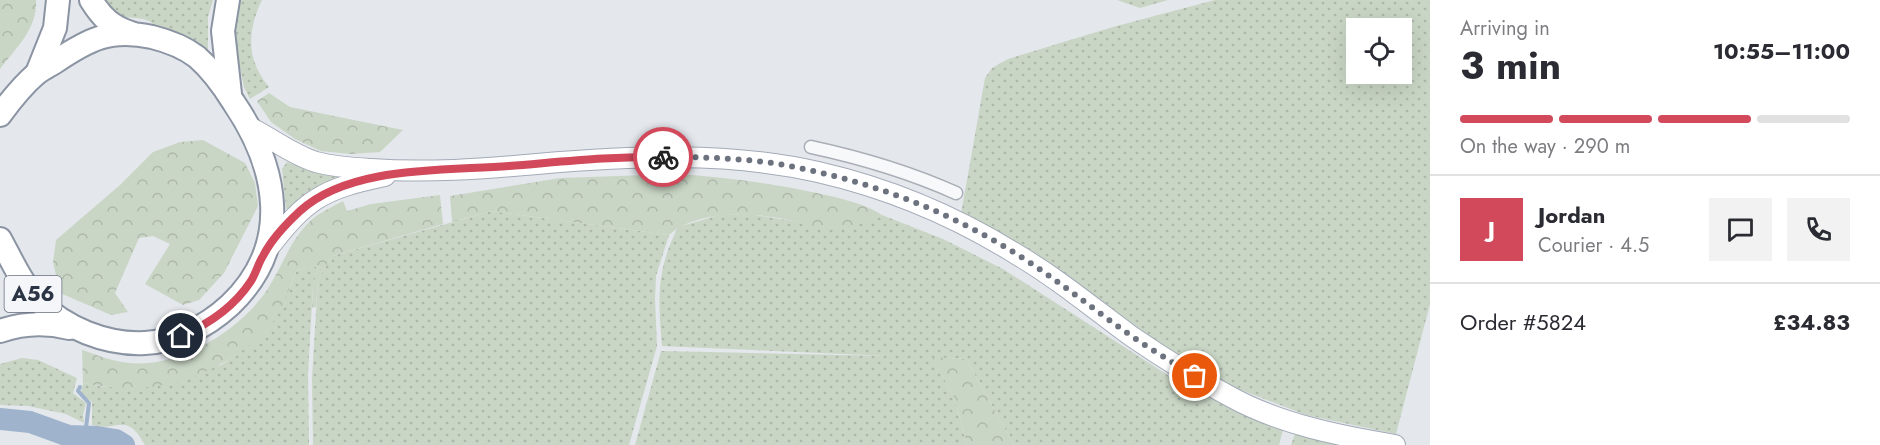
<!DOCTYPE html>
<html lang="en">
<head>
<meta charset="utf-8">
<style>
	body { margin:0; font-family:Jost,sans-serif; background:#f2f2f3; color:#2b2b33; height:100vh; display:flex; flex-direction:column; font-size:22px; white-space:nowrap }
	* { box-sizing:border-box; margin:0 }
	p { font-size:20px; color:#7c7c81 }
	.icon { flex:none; width:33px; height:33px; fill:none; stroke:currentColor; stroke-width:2; stroke-linecap:round; stroke-linejoin:round }
	.map { position:relative; flex:1; overflow:hidden }
	.details { display:flex; flex-direction:column; background:#fff; width:450px }
	.details>* { flex:none }
	.fabs { position:absolute; left:1346px; top:18px; display:grid; gap:12px }
	.fabs a { display:grid; place-items:center; width:66px; height:66px; border-radius:0px; background:#fff; box-shadow:0 6px 24px #0002; font-size:30px }
	.pin { position:absolute; display:grid; place-items:center; width:51px; height:51px; color:#fff; margin:-26px; border:3px solid #fff; border-radius:50%; box-shadow:0 2px 6px #0007 }
	.courier { position:absolute; display:grid; place-items:center; width:60px; height:60px; margin:-30px; border:4px solid #d1495b; border-radius:50%; background:#fff; color:#222; box-shadow:0 2px 8px #0007 }
	.headline em { font-style:normal; font-weight:700 }
	.headline div { display:flex; flex-direction:column-reverse }
	.headline { display:flex; align-items:center; justify-content:space-between; height:102px; padding:0 30px }
	h1 { font-size:39px; font-weight:700; line-height:45px }
	.bar { display:grid; grid-template-columns:repeat(4,1fr); gap:9px 6px; align-content:center; height:72px; padding:0 30px }
	.bar i { height:8px; border-radius:4px; background:#e1e1e2 }
	.bar .selected { background:#d1495b }
	.bar p { grid-column:span 4 }
	.line { display:flex; align-items:center; gap:15px; padding:0 30px; border-top:2px solid #e1e1e2 }
	.line div { flex:1 }
	.round { display:grid; place-items:center; flex:none; width:63px; height:63px; border-radius:0px; background:#f2f2f3 }
	main { display:flex; flex:1; min-height:0 }
	.map>svg:first-child { display:block }
	.grass { fill:url(#grass-dots); fill-rule:evenodd }
	.forest { fill:url(#forest-crowns) }
	.lines { fill:none; stroke-linecap:round; stroke-linejoin:round }
	.stream { stroke:#9fb4cc; stroke-width:4 }
	.river { stroke:#9fb4cc; stroke-width:22 }
	.street-casing { stroke:#a9aeb7; stroke-width:15 }
	.primary-casing { stroke:#a3abb8; stroke-width:22 }
	.highway-casing { stroke:#8b94a3; stroke-width:26 }
	.street { stroke:#f7f8fa; stroke-width:12 }
	.primary { stroke:#fff; stroke-width:20 }
	.highway { stroke:#fff; stroke-width:22 }
	.done { stroke:#6c737f; stroke-width:6; stroke-dasharray:0 10.8 }
	.route { stroke:#d1495b; stroke-width:8 }
	.labels { text-anchor:middle; stroke-width:4.5; stroke-linejoin:round; paint-order:stroke }
	.shield { fill:#f4f6f9; stroke:#676e7b; stroke-width:1.5 }
	.shield-label { font-size:21px; font-weight:bold; fill:#2b3445 }
</style>
</head>
<body>
<main>
<div class="map">
<svg width="1430" height="445" viewBox="0 0 1430 445">
	<defs>
		<pattern id="grass-dots" width="8" height="8" patternUnits="userSpaceOnUse" patternTransform="scale(1.5)"><rect width="8" height="8" fill="#c9d6c5"/><path d="M2 2h.1M6 6h.1" fill="none" stroke="#adb8ab" stroke-width="1.8" stroke-linecap="round"/></pattern>
		<pattern id="forest-crowns" width="20" height="18" patternUnits="userSpaceOnUse" patternTransform="scale(1.5)"><rect width="20" height="18" fill="#c9d6c5"/><path d="M2 6a3 3 0 1 1 6 0M12 15a3 3 0 1 1 6 0" fill="none" stroke="#adb8ab"/></pattern>
	</defs>
	<rect width="100%" height="100%" fill="#e4e7ec"/>
	<g class="grass">
		<path d="M104 0H213L208 17V53L156 27C146 13 125 22 113 12 110 9 107 4 104 0Z"/>
		<path d="M238 0H262C247 31 246 60 269 87L250 99 244 87 238 58 234 56 233 25Z"/>
		<polygon points="1117,0 1168,0 1140,8"/>
		<path d="M1215 0H1430V304L1396 434 1306 415 1236 388 1181 358 1131 325 1097 298 1057 270 961 214 985 78 992 68 1008 59 1113 27ZM1356 28H1401V74H1356Z"/>
		<polygon points="287,162 325,175 342,177 289,212 286,208 282,169"/>
		<polygon points="492,211 669,235 656,276 655,299 657,346 629,445 313,445 312,378 318,279 332,256"/>
		<path d="M749 214 836 228 882 215 943 239 1003 269 1177 381 1283 430 1279 445H1014L966 359 933 358 955 399 967 445H635L661 351 889 356 662 346C658 298 656 271 678 227L719 215Z"/>
		<path d="M319 266 313 285 308 374 309 445H145C125 410 118 433 92 425V402L81 393 83 383 104 387 221 365 255 341 269 328 291 285 297 270Z"/>
		<polygon points="22,358 38,360 77,378 73,393 86,403 83,415 84,423 66,414 28,406 0,405 0,364"/>
		<polygon points="1295,434 1341,445 1291,445"/>
	</g>
	<g class="forest">
		<path d="M0 0H36C38 28 16 48 0 69Z"/>
		<polygon points="269,93 290,107 403,130 380,152 351,154 321,151 295,139 271,122 257,101"/>
		<polygon points="203,140 245,163 255,183 258,206 224,273 199,300 183,305 145,284 170,244 153,236 139,238 115,293 128,312 111,315 60,293 53,262 56,240 120,185 153,152 180,142"/>
		<path d="M676 174C724 177 770 183 817 193 839 198 864 203 882 215 867 220 850 228 834 228 816 228 800 222 784 219 749 212 697 210 669 235L492 211 452 222 450 196 560 178Z"/>
		<path d="M440 195 443 224 332 256 318 279 316 307 312 308 313 285 319 266 297 270C289 289 281 312 269 328 261 338 248 347 237 354 190 386 139 395 83 383L82 350C93 353 105 359 117 361 171 374 238 333 267 290 283 266 291 236 315 217 323 211 334 206 343 201L347 211 371 204Z"/>
		<polygon points="932,357 966,359 1014,445 967,445 955,399"/>
	</g>
	<g class="lines">
		<polyline class="stream" points="80,387 78,391 89,403 85,436"/>
		<polyline class="river" points="0,419 30,422 69,436 97,437 116,440 124,445"/>
		<g class="street-casing">
			<path id="street" d="M811 147C862 158 907 171 956 193"/>
		</g>
		<g class="primary-casing">
			<g id="primary">
				<path d="M251 128C273 139 293 155 316 162 334 167 353 168 371 169 426 173 482 169 537 164 631 156 725 151 818 172 888 188 955 216 1016 254 1057 278 1093 308 1131 336 1163 358 1197 379 1231 397 1280 424 1340 436 1395 445"/>
				<path d="M267 250C306 199 322 189 385 176"/>
			</g>
		</g>
		<g class="highway-casing">
			<g id="highway">
				<path d="M91 0C102 18 112 27 131 33"/>
				<polyline points="228,0 223,31 230,94"/>
				<polyline points="37,73 55,28 58,0"/>
				<path d="M0 115C11 100 22 86 36 74 42 69 49 66 55 62 89 39 110 28 152 37 168 41 184 47 197 57 212 70 224 87 234 103 278 168 293 245 230 305 206 327 178 341 145 343 106 345 65 328 38 301 22 284 11 259 0 239"/>
				<path d="M0 331C23 323 45 322 69 328"/>
			</g>
		</g>
		<use href="#street" class="street"/>
		<use href="#primary" class="primary"/>
		<use href="#highway" class="highway"/>
	</g>
	<g class="lines">
		<path class="done" d="M663 157C700 157 736 158 772 163 859 177 944 208 1018 255 1058 280 1094 310 1133 337 1153 351 1174 363 1195 376"/>
		<path class="route" d="M181 336C209 324 234 307 251 281 256 273 258 264 263 256 271 240 287 223 300 211 350 165 446 171 509 166 560 162 612 156 663 157"/>
	</g>
	<g class="labels">
		<rect class="shield" x="4.5" y="276" width="57" height="36" rx="4.5"/>
		<g class="shield-label">
			<text x="33" y="301">A56</text>
		</g>
	</g>
</svg>
<div class="fabs">
<a><svg class="icon" aria-label="locate" viewBox="0 0 24 24"><circle cx="12" cy="12" r="6"/><path d="M12 2v4M12 18v4M2 12h4M18 12h4"/></svg></a>
</div>
<div class="pin" style="left:1195px;top:376px;background:#ea580c"><svg class="icon" aria-label="bag" viewBox="0 0 24 24"><path d="M5 8h14l-1 12H6zM9 8a3 3 0 0 1 6 0"/></svg></div>
<div class="pin" style="left:181px;top:336px;background:#1f2937"><svg class="icon" aria-label="home" viewBox="0 0 24 24"><path d="M3 11l9-7 9 7M6 9v11h12V9"/></svg></div>
<div class="courier" style="left:663px;top:157px"><svg class="icon" aria-label="bike" viewBox="0 0 24 24"><circle cx="6" cy="16" r="4"/><circle cx="18" cy="16" r="4"/><path d="M6 16l4-8h5l3 8M10 8l3 8H6M13 5h3"/></svg></div>
</div>
<section class="details">
<div class="headline"><div><h1>3 min</h1><p>Arriving in</p></div><em>10:55–11:00</em></div>
<div class="bar"><i class="selected"></i><i class="selected"></i><i class="selected"></i><i></i><p>On the way · 290 m</p></div>
<div class="line" style="height:108px"><b class="round" style="background:#d1495b;color:#fff">J</b><div><b>Jordan</b><p>Courier · 4.5</p></div><a class="round"><svg class="icon" aria-label="chat" viewBox="0 0 24 24"><path d="M4 5h16v11H9l-5 4z"/></svg></a><a class="round"><svg class="icon" aria-label="phone" viewBox="0 0 24 24"><path d="M5 4h4l2 5-3 2q2 4 5 5l2-3 5 2v4C11 20 4 13 5 4z"/></svg></a></div>
<div class="line" style="height:78px"><div>Order #5824</div><b>£34.83</b></div>
</section>
</main>
</body>
</html>
